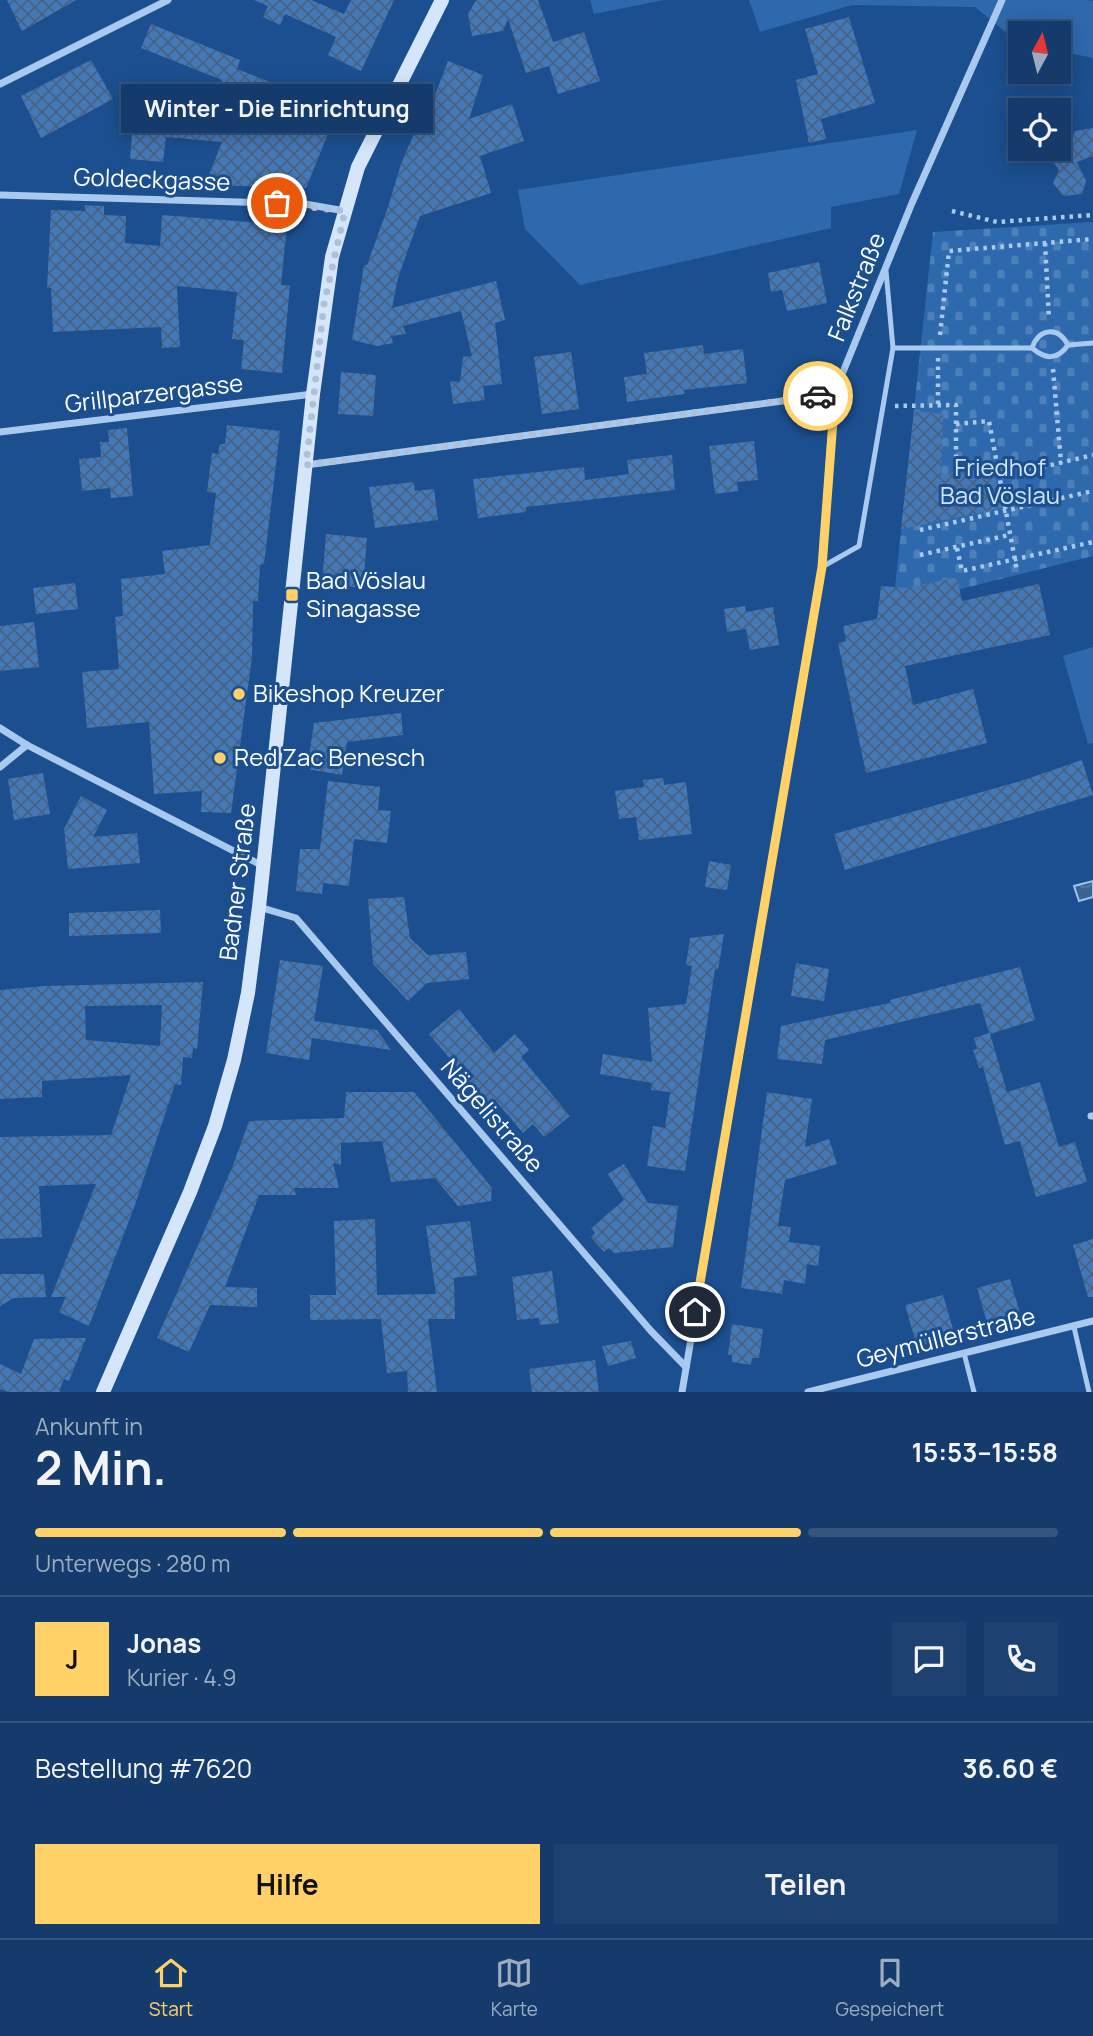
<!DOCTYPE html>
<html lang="de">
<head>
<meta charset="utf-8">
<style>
	body { margin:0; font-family:Manrope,sans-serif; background:#1d4271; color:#f1f3f6; height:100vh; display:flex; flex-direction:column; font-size:26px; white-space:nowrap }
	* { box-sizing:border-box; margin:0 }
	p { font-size:23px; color:#9dadc1 }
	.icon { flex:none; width:38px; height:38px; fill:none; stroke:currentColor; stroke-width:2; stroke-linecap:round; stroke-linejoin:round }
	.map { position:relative; height:1392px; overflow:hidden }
	.details { display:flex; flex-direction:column; background:#143b6b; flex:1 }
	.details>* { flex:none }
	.needle { width:46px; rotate:7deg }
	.buttons { position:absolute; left:1008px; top:21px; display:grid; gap:14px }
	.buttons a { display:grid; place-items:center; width:63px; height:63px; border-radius:0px; background:#143b6b; box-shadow:0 4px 18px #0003,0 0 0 2px #33557e; font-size:35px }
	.pin { position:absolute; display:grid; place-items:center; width:60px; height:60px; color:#fff; margin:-30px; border:4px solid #fff; border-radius:50%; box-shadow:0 2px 7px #0007 }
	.courier { position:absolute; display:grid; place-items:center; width:70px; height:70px; margin:-35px; border:5px solid #ffd166; border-radius:50%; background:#fff; color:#222; box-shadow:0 2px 9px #0007 }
	.bubble { position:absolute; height:49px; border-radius:0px; background:#143b6b; box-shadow:0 4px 18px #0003,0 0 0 2px #33557e; font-size:23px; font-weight:700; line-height:49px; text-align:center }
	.head em { font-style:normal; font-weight:700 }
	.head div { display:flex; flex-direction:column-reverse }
	.head { display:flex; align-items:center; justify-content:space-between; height:119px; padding:0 35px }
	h1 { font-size:46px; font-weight:700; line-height:52px }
	.bar { display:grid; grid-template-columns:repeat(4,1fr); gap:10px 7px; align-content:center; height:84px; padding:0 35px }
	.bar i { height:9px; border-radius:5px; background:#33557e }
	.bar .active { background:#ffd166 }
	.bar p { grid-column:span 4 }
	.line { display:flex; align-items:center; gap:18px; padding:0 35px; border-top:2px solid #33557e }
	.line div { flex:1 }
	.round { display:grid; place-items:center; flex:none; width:74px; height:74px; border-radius:0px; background:#1d4271 }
	.cta { display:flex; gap:14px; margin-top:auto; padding:14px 35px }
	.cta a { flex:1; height:80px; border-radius:0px; background:#ffd166; color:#111; font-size:28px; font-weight:700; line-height:80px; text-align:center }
	.cta a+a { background:#1d4271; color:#f1f3f6 }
	.tabs { display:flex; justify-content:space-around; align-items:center; height:98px; border-top:2px solid #33557e; background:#143b6b; font-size:19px; color:#9dadc1 }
	.tabs a { display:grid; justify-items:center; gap:4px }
	.tabs .active { color:#ffd166 }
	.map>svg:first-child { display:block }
	.green { fill:#2e69ad }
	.cemetery { fill:url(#cemetery-stones) }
	.water { fill:url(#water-waves); stroke:#9cc4f0; stroke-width:2 }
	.building { fill:url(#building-cross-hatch); fill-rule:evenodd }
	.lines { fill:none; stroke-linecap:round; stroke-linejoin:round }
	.path { stroke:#a9c9ee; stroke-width:4.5; stroke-dasharray:3.5 5; stroke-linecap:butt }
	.lane { stroke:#a9c9ee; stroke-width:5 }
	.street { stroke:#a9c9ee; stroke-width:7 }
	.secondary { stroke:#d6e6fa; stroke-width:14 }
	.done { stroke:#afc1d8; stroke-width:7; stroke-dasharray:0 12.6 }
	.route { stroke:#ffd166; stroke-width:9 }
	.poi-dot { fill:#ffd166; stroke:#1b4f8f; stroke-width:2.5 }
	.labels { text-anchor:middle; stroke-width:6; stroke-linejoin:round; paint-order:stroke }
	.street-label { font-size:24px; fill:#fff; stroke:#1b4f8f }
	.park-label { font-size:24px; fill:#cfe3fa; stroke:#1b4f8f }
	.poi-label { font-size:24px; fill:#fff; stroke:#1b4f8f; text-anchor:start }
</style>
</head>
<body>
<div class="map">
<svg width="1093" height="1392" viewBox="0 0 1093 1392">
	<defs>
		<pattern id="cemetery-stones" width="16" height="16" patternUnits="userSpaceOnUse" patternTransform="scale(1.75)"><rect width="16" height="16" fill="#2e69ad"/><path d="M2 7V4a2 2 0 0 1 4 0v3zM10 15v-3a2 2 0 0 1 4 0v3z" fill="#4d80b9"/></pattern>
		<pattern id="water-waves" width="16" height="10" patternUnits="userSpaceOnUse" patternTransform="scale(1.75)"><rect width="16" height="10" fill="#3c6290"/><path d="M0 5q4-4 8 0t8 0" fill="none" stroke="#597aa1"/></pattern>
		<pattern id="building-cross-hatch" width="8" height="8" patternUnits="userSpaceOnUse" patternTransform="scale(1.75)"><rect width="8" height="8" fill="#4478b7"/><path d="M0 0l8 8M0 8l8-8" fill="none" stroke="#486282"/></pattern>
	</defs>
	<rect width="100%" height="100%" fill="#1b4f8f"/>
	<g class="green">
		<polygon points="590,0 664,0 594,14"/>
		<polygon points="749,0 1088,0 1093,1 1093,58 1059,51 1059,33 1020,33 1020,41 1013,38 975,7 852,5 760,32"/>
		<polygon points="917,130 899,194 831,207 831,228 580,285 525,229 518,190"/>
		<polygon points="1093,647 1093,743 1088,744 1063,656"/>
	</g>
	<polygon class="cemetery" points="1093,222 1093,556 893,606 933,232"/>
	<polygon class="water" points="1093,881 1093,897 1079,901 1074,886"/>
	<g class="building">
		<polygon points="7,0 76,0 22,31"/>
		<polygon points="254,0 311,0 344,14 351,0 394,0 361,71 328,55 336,37 285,14 280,25 263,17 268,6"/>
		<polygon points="476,0 538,0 553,42 584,32 600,81 558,94 549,66 526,73 508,19 503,31 472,36 468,14"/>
		<polygon points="849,17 875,103 821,119 826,139 809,143 796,80 818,74 805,29"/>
		<polygon points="151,24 240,60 237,69 338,109 306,188 205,185 222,142 166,137 163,162 130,159 134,110 208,116 222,80 141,48"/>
		<polygon points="91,60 113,99 41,138 21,96"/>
		<polygon points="448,61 483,75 469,119 512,104 524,141 480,156 491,193 420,216 398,278 392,308 496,281 505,320 495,323 502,384 483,386 485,400 453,404 450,381 460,382 463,357 472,356 461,311 403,326 406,334 391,336 393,343 377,346 352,340 364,265 367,265 388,207 401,164 417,127 422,129"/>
		<polygon points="1093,128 1093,156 1077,162 1086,181 1082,194 1063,196 1053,183 1059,170 1051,159 1055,149 1059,149 1059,143 1071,141 1075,131"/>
		<polygon points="85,205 104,206 104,215 126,216 125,243 160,246 162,215 287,225 281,285 290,285 282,373 241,369 244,340 232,339 237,292 177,286 180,347 162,348 161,327 53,332 51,288 47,288 51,210 85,211"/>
		<polygon points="819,262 827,303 787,311 782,290 771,292 768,273"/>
		<polygon points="703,345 704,354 743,349 747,383 684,390 685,394 627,402 624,377 647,374 644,353"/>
		<polygon points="571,352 579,409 542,414 534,357"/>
		<polygon points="341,372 376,375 373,416 338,414"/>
		<polygon points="914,411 943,414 941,475 992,463 1002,508 901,529"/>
		<polygon points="227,425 280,431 264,564 260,565 258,601 253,601 252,657 231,813 201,812 202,791 154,794 149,722 87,728 82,672 119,669 115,617 123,616 121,579 165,574 162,551 210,545 216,493 207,492 212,453 218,454 220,444 225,444"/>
		<polygon points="127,428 133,496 111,498 110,488 82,491 79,459 101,457 100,442 109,442 108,430"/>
		<polygon points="754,441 758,480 737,482 738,491 715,494 709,446"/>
		<polygon points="672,455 675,490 526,507 526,512 478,518 473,479 584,467 585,480 629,474 627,460"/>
		<polygon points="414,482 415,491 434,489 438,520 375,528 369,487"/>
		<polygon points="326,534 367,538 363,588 322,584"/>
		<polygon points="957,577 962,601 1039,584 1050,635 905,666 913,705 973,689 987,743 866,773 838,643 846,641 843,626 877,619 881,586 907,588"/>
		<polygon points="75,583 78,609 36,614 33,588"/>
		<polygon points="745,606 746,612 773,607 779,645 750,650 746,629 727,632 724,609"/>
		<polygon points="34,622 39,667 0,671 0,626"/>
		<polygon points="401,713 403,735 347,742 342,775 307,769 314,723"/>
		<polygon points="1082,760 1093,795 845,870 834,834 1021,781"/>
		<polygon points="43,773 50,814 14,820 8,779"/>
		<polygon points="663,778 664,785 686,782 692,834 639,840 636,817 619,819 615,791 644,787 643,780"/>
		<polygon points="328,781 380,787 378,810 391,811 387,843 354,839 349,886 323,883 322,894 296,891 300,849 320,849"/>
		<polygon points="81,796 107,810 93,837 137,833 140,863 68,869 64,829"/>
		<polygon points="709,861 731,865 727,890 705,887"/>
		<polygon points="404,897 410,938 428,955 466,952 469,979 427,983 408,1001 373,964 368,899"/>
		<polygon points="160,910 161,933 69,936 69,913"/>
		<polygon points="724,934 718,970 715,969 685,1171 647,1166 653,1126 665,1128 670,1092 651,1090 652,1083 600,1074 603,1054 652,1062 648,1008 686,1004 692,966 686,965 690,938"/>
		<polygon points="280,960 323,966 314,1021 377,1030 391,1050 312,1038 309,1060 266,1053"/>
		<polygon points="796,963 829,969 824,1001 791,996"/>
		<polygon points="1020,967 1035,1020 990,1034 1007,1092 1040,1082 1059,1147 1075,1142 1087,1182 1036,1197 1020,1141 1005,1145 983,1067 979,1068 973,1050 977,1049 974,1038 989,1033 980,1003 825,1040 822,1064 777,1059 781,1026 890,1003 890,1000"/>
		<path d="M203 982 197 1049 193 1048 192 1058 183 1057 181 1085 175 1084 135 1205 89 1326 59 1312 66 1297H51L96 1184 39 1186 42 1237 0 1239V1137L111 1135 131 1075 42 1081V1097L0 1099V990L45 986ZM162 1005 160 1046 86 1040 85 1006Z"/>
		<polygon points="459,1009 494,1053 515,1034 529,1050 521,1057 570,1116 544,1137 533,1124 523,1133 495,1100 489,1105 429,1034"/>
		<polygon points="346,1092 414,1092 492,1188 491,1201 458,1206 435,1178 391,1182 382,1141 341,1143 341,1165 333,1163 339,1188 294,1188 296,1195 259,1195 225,1287 257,1288 257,1307 210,1305 189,1352 157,1338 232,1168 249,1121 344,1118"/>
		<polygon points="767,1092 812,1099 805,1147 829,1139 837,1164 785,1180 778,1226 791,1227 789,1242 820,1246 818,1266 807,1264 805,1284 784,1280 782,1294 741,1288"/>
		<polygon points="624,1164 648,1203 678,1206 673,1247 614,1253 609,1248 604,1252 591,1237 595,1233 591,1228 624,1200 608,1174"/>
		<polygon points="375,1219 377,1295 436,1294 426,1226 470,1221 477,1275 454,1278 455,1319 428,1319 437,1392 408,1392 407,1371 387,1373 381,1319 310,1320 310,1295 336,1295 334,1221"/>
		<polygon points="1093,1239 1093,1297 1088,1297 1073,1245"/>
		<polygon points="552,1271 559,1323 540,1325 539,1318 517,1320 512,1277"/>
		<polygon points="0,1274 44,1274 46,1297 14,1298 0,1306"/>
		<polygon points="1010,1279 1022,1320 989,1329 977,1288"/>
		<polygon points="943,1295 955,1336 917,1347 905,1305"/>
		<polygon points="732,1324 763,1329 759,1358 752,1358 751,1365 732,1362 732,1355 728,1355"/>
		<polygon points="73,1338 86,1338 69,1381 64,1379 59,1391 62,1392 8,1392 0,1389 0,1364 21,1374 34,1339"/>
		<polygon points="631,1341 636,1358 608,1366 602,1346"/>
		<polygon points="595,1360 599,1392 532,1392 529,1369"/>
	</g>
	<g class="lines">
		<g class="path">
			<polyline points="952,211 997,222 1093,215"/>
			<polyline points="1045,243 1049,319"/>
			<polyline points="940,335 949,251 1093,239"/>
			<polyline points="938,358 938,406"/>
			<polyline points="1053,369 1061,463"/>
			<polyline points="895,406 956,405 956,465"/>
			<polyline points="956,424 989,421 1017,571"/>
			<polyline points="1001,477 1093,455"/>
			<polyline points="920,530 1093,491"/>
			<polyline points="957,548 962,571 1093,542"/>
			<polyline points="920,555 1009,535"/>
		</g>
		<g class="lane">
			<polyline points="1068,345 1093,343"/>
			<path d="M893 348H1032C1045 359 1057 361 1068 345"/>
			<path d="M1032 348C1039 328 1058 326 1068 345"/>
			<polyline points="822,567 859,546 893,348 886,271"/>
			<polyline points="1074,1327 1089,1392"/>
			<polyline points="964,1353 974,1392"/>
		</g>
		<g class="street">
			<polyline points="0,84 168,0"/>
			<polyline points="0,195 305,204 345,211"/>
			<polyline points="0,432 313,394"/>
			<polyline points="306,465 834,394"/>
			<polyline points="0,728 27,745 263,866"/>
			<polyline points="0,767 27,745"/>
			<polyline points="259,907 296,918 651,1331 686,1367"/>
			<polyline points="1091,1116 1093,1116"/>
			<polyline points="682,1392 822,567 834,394 912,203 1002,0"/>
			<polyline points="808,1392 1093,1321"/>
		</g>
		<polyline class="secondary" points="103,1392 190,1192 215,1126 234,1060 248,993 259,907 313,394 332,257 358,167 442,0"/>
	</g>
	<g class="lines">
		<polyline class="done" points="277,203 345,211 324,304 306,465 818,396"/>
		<polyline class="route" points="695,1312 822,567 835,394 818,396"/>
	</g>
	<g class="poi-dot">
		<rect x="285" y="588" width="14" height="14" rx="3.5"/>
		<circle cx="239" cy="694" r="7"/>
		<circle cx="220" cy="758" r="7"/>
	</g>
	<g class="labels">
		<g class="street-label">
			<text transform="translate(152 180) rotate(2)" y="8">Goldeckgasse</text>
			<text transform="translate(857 287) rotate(-68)" y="8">Falkstraße</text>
			<text transform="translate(154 394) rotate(-7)" y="8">Grillparzergasse</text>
			<text transform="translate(238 882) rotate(-83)" y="8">Badner Straße</text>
			<text transform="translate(492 1116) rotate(49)" y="8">Nägelistraße</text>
			<text transform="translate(946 1338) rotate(-14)" y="8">Geymüllerstraße</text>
		</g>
		<g class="park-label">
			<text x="1000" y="476">Friedhof<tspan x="1000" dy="28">Bad Vöslau</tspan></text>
		</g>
		<g class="poi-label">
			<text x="306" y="589">Bad Vöslau<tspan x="306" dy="28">Sinagasse</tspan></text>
			<text x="253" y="702">Bikeshop Kreuzer</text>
			<text x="234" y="766">Red Zac Benesch</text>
		</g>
	</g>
</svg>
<div class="buttons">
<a><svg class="needle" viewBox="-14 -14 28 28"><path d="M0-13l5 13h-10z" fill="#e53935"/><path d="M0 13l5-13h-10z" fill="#9dadc1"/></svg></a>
<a><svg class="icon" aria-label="locate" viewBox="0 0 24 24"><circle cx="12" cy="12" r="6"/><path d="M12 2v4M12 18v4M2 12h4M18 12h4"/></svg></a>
</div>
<div class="pin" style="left:277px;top:203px;background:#ea580c"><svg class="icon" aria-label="bag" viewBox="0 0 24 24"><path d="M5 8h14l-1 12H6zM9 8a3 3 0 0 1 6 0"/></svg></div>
<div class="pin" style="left:695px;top:1312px;background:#1f2937"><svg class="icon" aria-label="home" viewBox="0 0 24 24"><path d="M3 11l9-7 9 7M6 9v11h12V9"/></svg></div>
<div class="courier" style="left:818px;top:396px"><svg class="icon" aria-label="car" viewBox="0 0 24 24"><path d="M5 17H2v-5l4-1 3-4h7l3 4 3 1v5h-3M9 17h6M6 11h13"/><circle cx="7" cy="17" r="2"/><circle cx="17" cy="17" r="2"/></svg></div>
<div class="bubble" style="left:121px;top:84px;width:312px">Winter - Die Einrichtung</div>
</div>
<section class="details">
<div class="head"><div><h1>2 Min.</h1><p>Ankunft in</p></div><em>15:53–15:58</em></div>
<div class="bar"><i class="active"></i><i class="active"></i><i class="active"></i><i></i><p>Unterwegs · 280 m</p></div>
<div class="line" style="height:126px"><b class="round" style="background:#ffd166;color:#111">J</b><div><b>Jonas</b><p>Kurier · 4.9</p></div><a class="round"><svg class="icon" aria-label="chat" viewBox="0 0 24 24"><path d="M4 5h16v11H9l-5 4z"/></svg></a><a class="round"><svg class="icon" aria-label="phone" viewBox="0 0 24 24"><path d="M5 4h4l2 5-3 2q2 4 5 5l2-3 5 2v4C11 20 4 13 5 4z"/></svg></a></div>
<div class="line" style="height:91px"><div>Bestellung #7620</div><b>36.60 €</b></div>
<div class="cta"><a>Hilfe</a><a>Teilen</a></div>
</section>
<nav class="tabs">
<a class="active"><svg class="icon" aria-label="home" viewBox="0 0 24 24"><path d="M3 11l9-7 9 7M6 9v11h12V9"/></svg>Start</a>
<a><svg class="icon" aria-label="map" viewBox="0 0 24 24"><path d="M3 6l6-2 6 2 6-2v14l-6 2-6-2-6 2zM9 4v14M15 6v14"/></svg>Karte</a>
<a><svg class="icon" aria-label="saved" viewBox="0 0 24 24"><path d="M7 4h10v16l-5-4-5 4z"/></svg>Gespeichert</a>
</nav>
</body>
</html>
